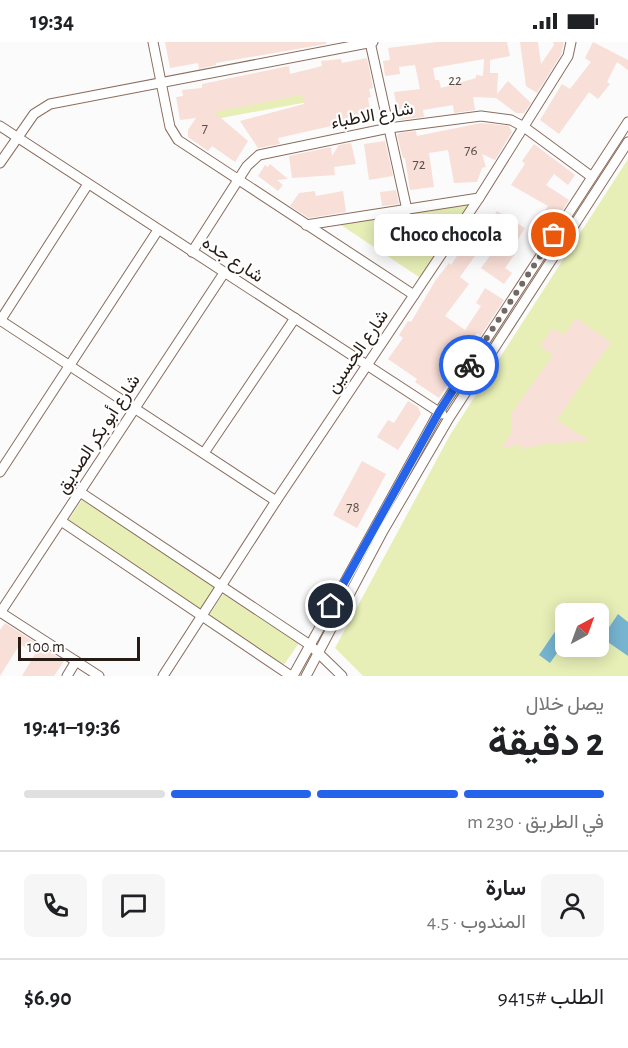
<!DOCTYPE html>
<html lang="ar">
<head>
<meta charset="utf-8">
<style>
	body { margin:0; font-family:"Alegreya Sans",Vazirmatn,sans-serif; background:#f6f6f6; color:#202124; direction:rtl; height:100vh; display:flex; flex-direction:column; font-size:22px; white-space:nowrap }
	* { box-sizing:border-box; margin:0 }
	p { font-size:20px; color:#757577 }
	.icon { flex:none; width:33px; height:33px; fill:none; stroke:currentColor; stroke-width:2; stroke-linecap:round; stroke-linejoin:round }
	.map { position:relative; height:634px; overflow:hidden; direction:ltr }
	.sheet { display:flex; flex-direction:column; background:#fff; flex:1 }
	.sheet>* { flex:none }
	.needle { width:39px; rotate:41deg }
	.fabs { position:absolute; left:555px; top:561px; display:grid; gap:12px }
	.fabs a { display:grid; place-items:center; width:54px; height:54px; border-radius:9px; background:#fff; box-shadow:0 3px 15px #0003; font-size:30px }
	.scale { position:absolute; left:18px; bottom:15px; width:122px; box-sizing:border-box; padding-left:6px; border:3px solid #261b15; border-top:0; font-size:16px; line-height:21px; white-space:nowrap; color:#261b15; -webkit-text-stroke:4px #fff; paint-order:stroke }
	.pin { position:absolute; display:grid; place-items:center; width:51px; height:51px; color:#fff; margin:-26px; border:3px solid #fff; border-radius:50%; box-shadow:0 2px 6px #0007 }
	.courier { position:absolute; display:grid; place-items:center; width:60px; height:60px; margin:-30px; border:4px solid #2563eb; border-radius:50%; background:#fff; color:#222; box-shadow:0 2px 8px #0007 }
	.bubble { position:absolute; height:42px; border-radius:9px; background:#fff; box-shadow:0 3px 15px #0003; font-size:20px; font-weight:700; line-height:42px; text-align:center; direction:rtl }
	.summary em { font-style:normal; font-weight:700 }
	.summary div { display:flex; flex-direction:column-reverse }
	.summary { display:flex; align-items:center; justify-content:space-between; height:102px; padding:0 24px }
	h1 { font-size:39px; font-weight:700; line-height:45px }
	.bar { display:grid; grid-template-columns:repeat(4,1fr); gap:9px 6px; align-content:center; height:72px; padding:0 24px }
	.bar i { height:8px; border-radius:4px; background:#e0e0e0 }
	.bar .current { background:#2563eb }
	.bar p { grid-column:span 4 }
	.line { display:flex; align-items:center; gap:15px; padding:0 24px; border-top:2px solid #e0e0e0 }
	.line div { flex:1 }
	.round { display:grid; place-items:center; flex:none; width:63px; height:63px; border-radius:9px; background:#f6f6f6 }
	.status { display:flex; justify-content:space-between; align-items:center; height:42px; padding:0 30px; background:#fff; direction:ltr }
	.status svg { height:16px; fill:currentColor }
	.map>svg:first-child { display:block }
	.green { fill:#e7efb7; fill-rule:evenodd }
	.water { fill:#77b4d0 }
	.building { fill:#f8dfd7; fill-rule:evenodd }
	.lines { fill:none; stroke-linecap:round; stroke-linejoin:round }
	.minor-casing { stroke:#8a6d5e; stroke-width:11 }
	.minor { stroke:#fff; stroke-width:9 }
	.done { stroke:#716966; stroke-width:6; stroke-dasharray:0 10.8 }
	.route { stroke:#2563eb; stroke-width:8 }
	.labels { text-anchor:middle; stroke-width:4.5; stroke-linejoin:round; paint-order:stroke }
	.number-label { font-size:15px; fill:#5a4c46 }
	.street-label { font-size:18px; fill:#261b15; stroke:#fff }
</style>
</head>
<body>
<div class="status"><b>19:34</b><svg viewBox="0 0 49 12"><path d="M0 12V9h3v3zM5 12V6h3v6zM10 12V3h3v9zM15 12V0h3v12zM26 1h20v11H26zM47 4h2v5h-2z"/></svg></div>
<div class="map">
<svg width="628" height="634" viewBox="0 0 628 634">
	<rect width="100%" height="100%" fill="#fbfbfb"/>
	<g class="green">
		<polygon points="354,39 356,51 205,79 204,69"/>
		<path d="M628 117V634H363L335 606 450 393ZM566 572H598V604H566Z"/>
		<polygon points="478,151 422,237 335,179 407,168"/>
		<polygon points="84,455 215,546 199,570 67,480"/>
		<polygon points="223,552 299,601 283,624 208,575"/>
	</g>
	<g class="water">
		<polygon points="618,572 628,580 628,614 602,596"/>
		<polygon points="565,575 565,600 550,621 539,613"/>
	</g>
	<g class="building">
		<polygon points="165,0 326,0 326,2 216,21 216,23 199,27 198,21 170,26"/>
		<path d="M437 0H507L510 14 490 18V31H498L497 52 508 39 531 61 524 71H516L496 56 473 55 475 68 454 71 453 63 423 68 424 75 399 78 394 50 420 47 415 23 399 25 400 32 385 34 383 19 390 18 388 6ZM484 17 483 34 476 33V36L441 46 439 38H435L433 26Z"/>
		<polygon points="520,0 538,0 541,22 554,3 553,0 564,0 561,13 537,51 526,44"/>
		<polygon points="593,0 628,18 628,28 617,20 607,40 610,42 598,57 589,50 559,92 540,78 562,42 570,47 591,20 585,16"/>
		<polygon points="367,16 373,46 369,47 371,55 368,56 371,72 348,76 349,80 278,96 280,102 258,106 240,79 304,62 302,53 214,70 248,99 235,120 212,104 208,109 188,95 188,88 196,76 180,78 176,55 183,54 182,48 202,46 202,42 289,24 290,32 322,24 321,19 341,17 342,21"/>
		<polygon points="481,81 509,84 512,90 495,118 482,112 486,125 482,126 477,140 454,141 448,108 429,111 434,145 410,148 405,116 403,116 397,93 399,91 416,89 417,94"/>
		<polygon points="385,99 393,134 369,138 364,102"/>
		<polygon points="351,101 356,122 334,125 335,133 292,136 289,114 331,105 332,114 339,103"/>
		<polygon points="534,102 575,133 568,143 554,132 546,143 569,158 547,192 535,185 548,164 511,143 525,122 522,119"/>
		<polygon points="270,122 288,137 277,138 283,143 278,149 258,134 265,123 268,125"/>
		<polygon points="396,148 399,162 382,164 380,150"/>
		<polygon points="315,149 316,154 343,149 346,170 309,176 290,164 299,151"/>
		<polygon points="497,169 525,186 513,206 517,209 505,226 512,231 504,242 481,226 503,196 492,190 460,235 469,242 445,274 465,288 481,264 476,261 485,246 504,258 481,293 477,291 445,336 450,339 439,356 415,340 417,337 388,317 403,296 399,293 408,279 411,280 435,239 449,221 451,223 471,193 466,190 475,178 486,186"/>
		<polygon points="576,276 611,300 557,378 589,399 547,402 522,407 521,403 502,406 512,389 511,372 553,313 540,304 553,286 564,293"/>
		<polygon points="408,359 418,365 421,372 398,408 377,395 388,378 394,381"/>
		<polygon points="362,419 386,432 357,486 333,473"/>
		<polygon points="5,581 64,619 54,634 22,634 35,612 20,602 0,634 0,588"/>
	</g>
	<g class="lines">
		<g class="minor-casing">
			<g id="minor">
				<polyline points="153,0 170,85 178,98 414,253"/>
				<polyline points="370,0 407,168"/>
				<polyline points="0,84 442,372"/>
				<polyline points="0,121 34,72 50,62 373,0"/>
				<polyline points="306,183 479,156"/>
				<polyline points="192,210 247,124 259,113 389,86 481,74 511,78 524,85 592,135"/>
				<polyline points="0,278 276,459"/>
				<polyline points="0,279 88,142"/>
				<polyline points="204,411 295,276"/>
				<polyline points="0,430 158,188"/>
				<polyline points="80,450 310,603 342,634"/>
				<polyline points="61,479 291,634"/>
				<polyline points="0,570 99,634"/>
				<polyline points="0,571 224,231"/>
				<polyline points="67,634 76,619"/>
				<polyline points="163,634 276,459 479,156 568,14 571,0"/>
				<polyline points="293,634 439,370 628,80"/>
				<polyline points="306,634 383,489 449,376 628,100"/>
			</g>
		</g>
		<use href="#minor" class="minor"/>
	</g>
	<g class="lines">
		<polyline class="done" points="469,323 554,193"/>
		<polyline class="route" points="331,564 439,370 469,323"/>
	</g>
	<g class="labels">
		<g class="number-label">
			<text x="455" y="43">22</text>
			<text x="205" y="91">7</text>
			<text x="471" y="113">76</text>
			<text x="419" y="127">72</text>
			<text x="353" y="470">78</text>
		</g>
		<g class="street-label">
			<text transform="translate(372 73) rotate(-10)" y="6">شارع الاطباء</text>
			<text transform="translate(233 217) rotate(33)" y="6">شارع جده</text>
			<text transform="translate(357 309) rotate(-56)" y="6">شارع الحسين</text>
			<text transform="translate(98 392) rotate(-57)" y="6">شارع أبو بكر الصديق</text>
		</g>
	</g>
</svg>
<div class="fabs">
<a><svg class="needle" viewBox="-14 -14 28 28"><path d="M0-13l5 13h-10z" fill="#e53935"/><path d="M0 13l5-13h-10z" fill="#757577"/></svg></a>
</div>
<div class="scale">100 m</div>
<div class="pin" style="left:554px;top:193px;background:#ea580c"><svg class="icon" aria-label="bag" viewBox="0 0 24 24"><path d="M5 8h14l-1 12H6zM9 8a3 3 0 0 1 6 0"/></svg></div>
<div class="pin" style="left:331px;top:564px;background:#1f2937"><svg class="icon" aria-label="home" viewBox="0 0 24 24"><path d="M3 11l9-7 9 7M6 9v11h12V9"/></svg></div>
<div class="courier" style="left:469px;top:323px"><svg class="icon" aria-label="bike" viewBox="0 0 24 24"><circle cx="6" cy="16" r="4"/><circle cx="18" cy="16" r="4"/><path d="M6 16l4-8h5l3 8M10 8l3 8H6M13 5h3"/></svg></div>
<div class="bubble" style="left:374px;top:172px;width:144px">Choco chocola</div>
</div>
<section class="sheet">
<div class="summary"><div><h1>2 دقيقة</h1><p>يصل خلال</p></div><em>19:36–19:41</em></div>
<div class="bar"><i class="current"></i><i class="current"></i><i class="current"></i><i></i><p>في الطريق · 230 m</p></div>
<div class="line" style="height:108px"><a class="round"><svg class="icon" aria-label="person" viewBox="0 0 24 24"><circle cx="12" cy="8" r="4"/><path d="M4 21q1-7 8-7t8 7"/></svg></a><div><b>سارة</b><p>المندوب · 4.5</p></div><a class="round"><svg class="icon" aria-label="chat" viewBox="0 0 24 24"><path d="M4 5h16v11H9l-5 4z"/></svg></a><a class="round"><svg class="icon" aria-label="phone" viewBox="0 0 24 24"><path d="M5 4h4l2 5-3 2q2 4 5 5l2-3 5 2v4C11 20 4 13 5 4z"/></svg></a></div>
<div class="line" style="height:78px"><div>الطلب #9415</div><b>$6.90</b></div>
</section>
</body>
</html>
